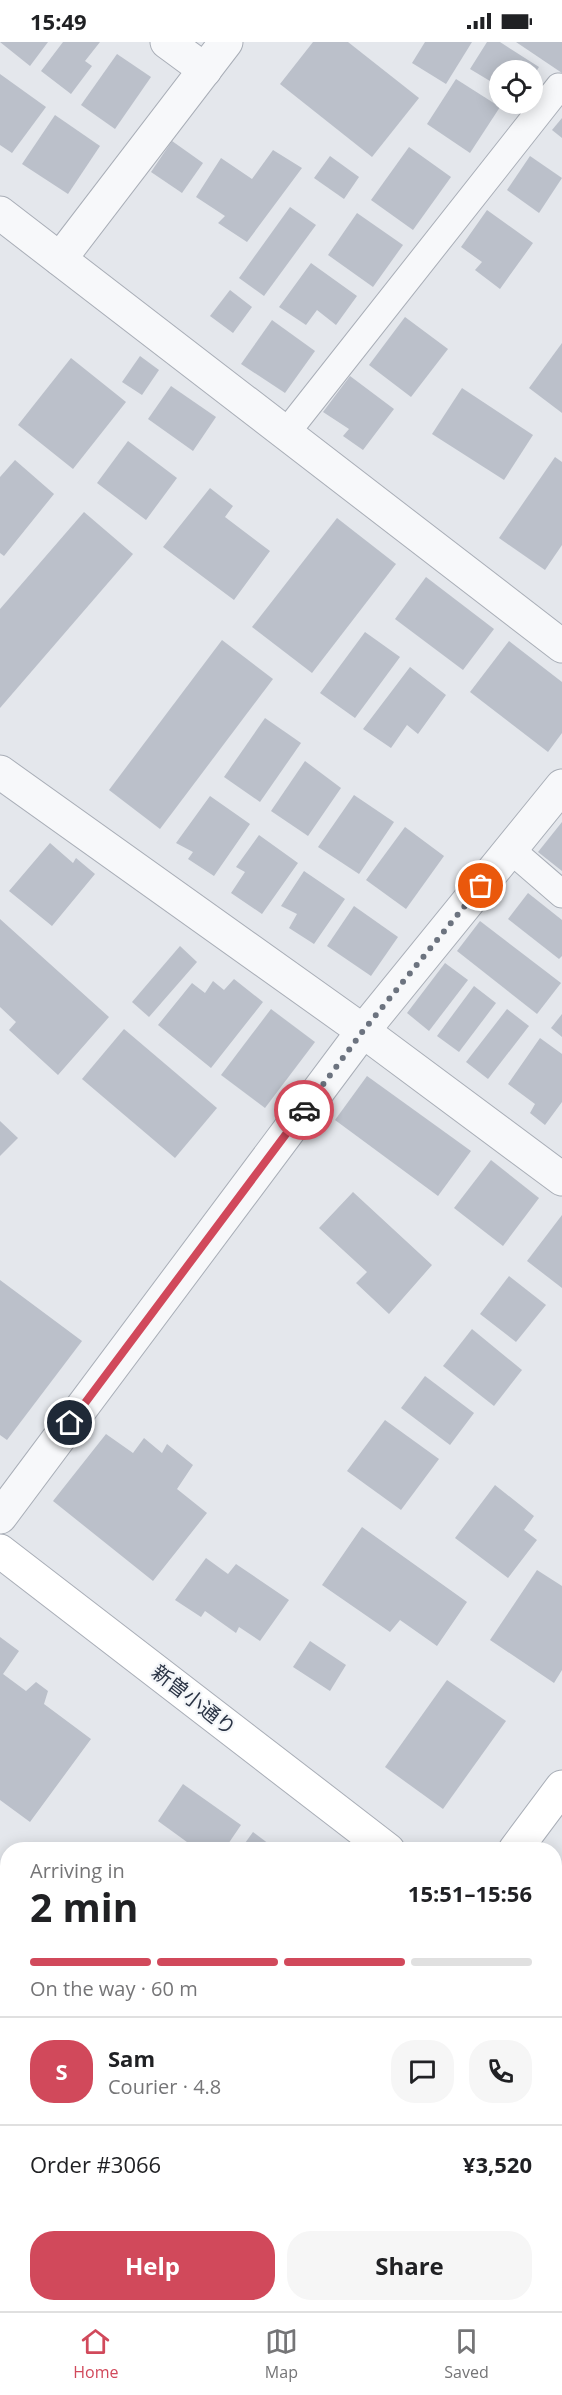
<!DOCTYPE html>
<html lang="en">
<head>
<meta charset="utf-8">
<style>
	body { margin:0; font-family:"Open Sans","Noto Sans JP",sans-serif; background:#f6f6f6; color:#202124; height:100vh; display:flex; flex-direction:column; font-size:22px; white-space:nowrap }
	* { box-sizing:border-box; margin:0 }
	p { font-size:20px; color:#757577 }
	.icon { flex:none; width:33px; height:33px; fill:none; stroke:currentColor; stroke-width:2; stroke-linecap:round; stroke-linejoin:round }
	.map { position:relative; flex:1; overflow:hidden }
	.panel { position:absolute; left:0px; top:1800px; width:562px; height:470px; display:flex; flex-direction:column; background:#fff; border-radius:24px 24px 0 0; box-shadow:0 3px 15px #0003 }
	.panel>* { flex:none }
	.buttons { position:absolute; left:489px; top:18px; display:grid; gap:12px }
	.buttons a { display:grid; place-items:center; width:54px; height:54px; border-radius:50%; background:#fff; box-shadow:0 3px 15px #0003; font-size:30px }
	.pin { position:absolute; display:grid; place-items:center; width:51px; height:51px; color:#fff; margin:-26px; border:3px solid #fff; border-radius:50%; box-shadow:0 2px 6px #0007 }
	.courier { position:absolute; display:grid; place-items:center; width:60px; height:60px; margin:-30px; border:4px solid #d1495b; border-radius:50%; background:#fff; color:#222; box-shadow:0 2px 8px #0007 }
	.head em { font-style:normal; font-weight:700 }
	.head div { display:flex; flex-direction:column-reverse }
	.head { display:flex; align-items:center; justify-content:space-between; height:102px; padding:0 30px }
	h1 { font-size:39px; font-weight:700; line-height:45px }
	.bar { display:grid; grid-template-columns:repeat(4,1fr); gap:9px 6px; align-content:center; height:72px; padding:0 30px }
	.bar i { height:8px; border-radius:4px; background:#e0e0e0 }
	.bar .current { background:#d1495b }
	.bar p { grid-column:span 4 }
	.line { display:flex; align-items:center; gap:15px; padding:0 30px; border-top:2px solid #e0e0e0 }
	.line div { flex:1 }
	.round { display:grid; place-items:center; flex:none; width:63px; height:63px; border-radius:24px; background:#f6f6f6 }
	.action { display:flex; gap:12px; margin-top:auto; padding:12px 30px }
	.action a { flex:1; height:69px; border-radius:24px; background:#d1495b; color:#fff; font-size:24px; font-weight:700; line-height:69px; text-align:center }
	.action a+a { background:#f6f6f6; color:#202124 }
	.status { display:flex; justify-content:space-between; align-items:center; height:42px; padding:0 30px; background:#fff; direction:ltr }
	.status svg { height:16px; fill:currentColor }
	.dock { display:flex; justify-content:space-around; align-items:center; height:84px; border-top:2px solid #e0e0e0; background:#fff; font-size:16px; color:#757577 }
	.dock a { display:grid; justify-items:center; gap:3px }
	.dock .current { color:#d1495b }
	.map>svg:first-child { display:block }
	.building { fill:#bbc0ca }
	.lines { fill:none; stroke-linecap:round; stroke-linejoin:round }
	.lane-casing { stroke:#a9aeb7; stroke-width:29 }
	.street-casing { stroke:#a9aeb7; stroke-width:35 }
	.secondary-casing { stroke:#a9aeb7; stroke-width:35 }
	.primary-casing { stroke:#a3abb8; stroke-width:35 }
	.lane { stroke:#f7f8fa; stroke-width:27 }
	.street { stroke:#f7f8fa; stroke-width:33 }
	.secondary { stroke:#fff; stroke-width:33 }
	.primary { stroke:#fff; stroke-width:33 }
	.done { stroke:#6c737f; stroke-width:6; stroke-dasharray:0 10.8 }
	.route { stroke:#d1495b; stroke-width:8 }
	.labels { text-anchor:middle; stroke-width:4.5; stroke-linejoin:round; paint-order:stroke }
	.street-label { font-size:20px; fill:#2b3445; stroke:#f4f6f9 }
</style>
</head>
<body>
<div class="status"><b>15:49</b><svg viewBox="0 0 49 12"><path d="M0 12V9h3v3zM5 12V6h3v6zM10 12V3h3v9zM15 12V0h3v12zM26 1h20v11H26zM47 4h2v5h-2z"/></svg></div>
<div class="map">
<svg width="562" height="2269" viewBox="0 0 562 2269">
	<rect width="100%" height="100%" fill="#e4e7ec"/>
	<g class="building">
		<polygon points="0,0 48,0 30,24"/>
		<polygon points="63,0 100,0 85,19 92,24 71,52 41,29"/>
		<polygon points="313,0 348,0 419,56 372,115 280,42"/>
		<polygon points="425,0 472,0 446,42 412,21"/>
		<polygon points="487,0 500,0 539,25 532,36 532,28 500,28 500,45 470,27"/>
		<polygon points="516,0 562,0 562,31"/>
		<polygon points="117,12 151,35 115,87 81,63"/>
		<polygon points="0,32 46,65 12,111 0,103"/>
		<polygon points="456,37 500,65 470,111 427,82"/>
		<polygon points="55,73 100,104 68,152 22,122"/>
		<polygon points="562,76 562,96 552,88"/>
		<polygon points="172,99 203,121 182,151 151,130"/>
		<polygon points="409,105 451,135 413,188 371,158"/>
		<polygon points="273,108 302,126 247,200 218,181 225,174 196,155 221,116 252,137"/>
		<polygon points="330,114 359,135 344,157 314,136"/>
		<polygon points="530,114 562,136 539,171 507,148"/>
		<polygon points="290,165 316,183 264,254 239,236"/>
		<polygon points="487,168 533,201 500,247 475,228 482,220 461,205"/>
		<polygon points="357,171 403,203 373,245 328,213"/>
		<polygon points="311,221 357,254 336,283 317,268 306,283 279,265"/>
		<polygon points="230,248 252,265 233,291 210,274"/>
		<polygon points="405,275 448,307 411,355 369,323"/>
		<polygon points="272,278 315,309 285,351 241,322"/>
		<polygon points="562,301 562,371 529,346"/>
		<polygon points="140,314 159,328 142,353 122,340"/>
		<polygon points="71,316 126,360 73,427 18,383"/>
		<polygon points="350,334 394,367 363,408 343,394 349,387 323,370"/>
		<polygon points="171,344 216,375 193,409 148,377"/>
		<polygon points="462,346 533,393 504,438 432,392"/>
		<polygon points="128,399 177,436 146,478 97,441"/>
		<polygon points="555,415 562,420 562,503 545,528 499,496"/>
		<polygon points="15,418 54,452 4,514 0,511 0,435"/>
		<polygon points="210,446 233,464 225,475 270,509 234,558 163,505"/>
		<polygon points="84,470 133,512 0,666 0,567"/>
		<polygon points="337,476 396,522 312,631 252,585"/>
		<polygon points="426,535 494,587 463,628 395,577"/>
		<polygon points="365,590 400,615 355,676 320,651"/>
		<polygon points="222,598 273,637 160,787 109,748"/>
		<polygon points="509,599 562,640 562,691 548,710 470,650"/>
		<polygon points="410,625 446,653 418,692 407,683 391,706 363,687"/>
		<polygon points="265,676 301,701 260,760 224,735"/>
		<polygon points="305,719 341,746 308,794 271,769"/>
		<polygon points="354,753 394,780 359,832 318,805"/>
		<polygon points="210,754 250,782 214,834 188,817 193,810 176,801"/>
		<polygon points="562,780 562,829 538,810"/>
		<polygon points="405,785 444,814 406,867 366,838"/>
		<polygon points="259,793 298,821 262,872 231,851 245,830 236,825"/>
		<polygon points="50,801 73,821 76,816 95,832 52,884 9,849"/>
		<polygon points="304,829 345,857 314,902 289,886 297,872 281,864"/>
		<polygon points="528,851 562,878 562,914 559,917 508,877"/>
		<polygon points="354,864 398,895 371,934 327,904"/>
		<polygon points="0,877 109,975 58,1033 9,988 16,980 0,965"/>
		<polygon points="480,879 561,941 537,972 457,909"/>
		<polygon points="180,904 197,920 149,975 132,960"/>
		<polygon points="445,921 468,938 429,989 407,971"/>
		<polygon points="234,937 263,960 211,1026 158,983 192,941 205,951 213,939 224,948"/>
		<polygon points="474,944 496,961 459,1010 437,994"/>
		<polygon points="271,967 315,1000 265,1066 221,1033"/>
		<polygon points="507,967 529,984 488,1037 466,1020"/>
		<polygon points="562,972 562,995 551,986"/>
		<polygon points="124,987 217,1066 175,1116 82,1037"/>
		<polygon points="540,996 562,1012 562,1060 545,1083 530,1071 535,1062 508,1042"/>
		<polygon points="367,1034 471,1109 438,1154 335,1078"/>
		<polygon points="0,1079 18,1096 0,1114"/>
		<polygon points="491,1118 539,1156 503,1204 454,1166"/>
		<polygon points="353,1150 432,1223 389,1272 356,1241 367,1230 319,1186"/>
		<polygon points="562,1173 562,1246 527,1219"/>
		<polygon points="509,1234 546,1263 516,1300 480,1272"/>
		<polygon points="0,1238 82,1299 7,1398 0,1393"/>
		<polygon points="472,1287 522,1328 494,1364 443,1324"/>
		<polygon points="425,1334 474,1371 450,1403 401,1366"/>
		<polygon points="385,1378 439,1417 401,1468 347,1429"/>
		<polygon points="106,1392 133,1411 144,1396 162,1411 167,1402 193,1423 177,1447 207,1471 153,1539 53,1459"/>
		<polygon points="495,1443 534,1474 524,1488 537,1498 508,1536 455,1496"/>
		<polygon points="362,1485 467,1560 437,1604 400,1578 390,1590 322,1543"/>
		<polygon points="206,1516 228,1532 236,1522 289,1558 260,1599 239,1585 236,1591 205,1569 201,1575 175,1558"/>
		<polygon points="537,1528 562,1544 562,1628 554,1641 490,1598"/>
		<polygon points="0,1595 19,1609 3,1632 26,1649 36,1640 48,1649 44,1662 91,1697 30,1780 0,1758"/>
		<polygon points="310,1599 346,1623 330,1649 293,1625"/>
		<polygon points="447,1638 506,1679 443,1767 385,1725"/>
		<polygon points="183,1742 241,1783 224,1808 198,1808 158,1779"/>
		<polygon points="253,1790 277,1808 240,1808"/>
		<polygon points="8,1833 8,1867 0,1862 0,1843"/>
		<polygon points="8,1894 8,1941 7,1941 0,1920 0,1905"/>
		<polygon points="555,2000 562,2005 562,2096 555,2106"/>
		<polygon points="8,2041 8,2120 0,2114 0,2051"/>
		<polygon points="294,2262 403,2262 410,2267 409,2269 304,2269"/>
		<polygon points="449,2262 496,2262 499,2264 495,2269 444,2269"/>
	</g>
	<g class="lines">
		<g class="lane-casing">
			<g id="lane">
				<polyline points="286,391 559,45"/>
				<polyline points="511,808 562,852"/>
			</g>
		</g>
		<g class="street-casing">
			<g id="street">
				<polyline points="167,0 205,28"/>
				<polyline points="0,171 562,604"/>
				<polyline points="60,217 226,0"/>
				<polyline points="0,730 363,989 562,1137"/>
				<polyline points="0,1475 363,989 562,744"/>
			</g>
		</g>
		<g class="secondary-casing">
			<g id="secondary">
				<polyline points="0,1509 388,1808"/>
				<polyline points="515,1808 562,1745"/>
				<polyline points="555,1941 562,1946"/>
				<polyline points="163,2269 169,2262"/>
			</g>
		</g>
		<g class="primary-casing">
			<g id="primary">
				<polyline points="0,2195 8,2201"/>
				<polyline points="88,2262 97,2269"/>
			</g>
		</g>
		<use href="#lane" class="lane"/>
		<use href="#street" class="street"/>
		<use href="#secondary" class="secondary"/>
		<use href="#primary" class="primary"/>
	</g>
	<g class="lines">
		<polyline class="done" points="304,1068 363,989 481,844"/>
		<polyline class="route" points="70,1381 304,1068"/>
	</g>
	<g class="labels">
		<g class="street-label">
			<text transform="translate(194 1658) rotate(38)" y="7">新曽小通り</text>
		</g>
	</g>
</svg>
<div class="buttons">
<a><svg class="icon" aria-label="locate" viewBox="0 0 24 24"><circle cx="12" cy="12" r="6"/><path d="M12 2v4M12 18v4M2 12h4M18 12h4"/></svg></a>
</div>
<div class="pin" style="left:481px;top:844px;background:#ea580c"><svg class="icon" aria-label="bag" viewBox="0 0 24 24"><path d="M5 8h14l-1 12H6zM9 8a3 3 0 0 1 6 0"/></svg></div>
<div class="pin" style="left:70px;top:1381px;background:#1f2937"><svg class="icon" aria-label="home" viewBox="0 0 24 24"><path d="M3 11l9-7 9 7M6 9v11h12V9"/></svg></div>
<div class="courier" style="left:304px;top:1068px"><svg class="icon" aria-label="car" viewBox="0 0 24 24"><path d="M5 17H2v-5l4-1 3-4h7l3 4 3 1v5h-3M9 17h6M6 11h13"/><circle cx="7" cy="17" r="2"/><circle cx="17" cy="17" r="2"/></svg></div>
<section class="panel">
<div class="head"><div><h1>2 min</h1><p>Arriving in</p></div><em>15:51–15:56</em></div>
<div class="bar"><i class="current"></i><i class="current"></i><i class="current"></i><i></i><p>On the way · 60 m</p></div>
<div class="line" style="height:108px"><b class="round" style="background:#d1495b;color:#fff">S</b><div><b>Sam</b><p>Courier · 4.8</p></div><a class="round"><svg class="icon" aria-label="chat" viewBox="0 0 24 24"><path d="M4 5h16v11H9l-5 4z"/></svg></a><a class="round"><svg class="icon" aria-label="phone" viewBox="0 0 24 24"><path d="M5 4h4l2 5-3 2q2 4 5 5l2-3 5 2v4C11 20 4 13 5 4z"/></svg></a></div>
<div class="line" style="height:78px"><div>Order #3066</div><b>¥3,520</b></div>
<div class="action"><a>Help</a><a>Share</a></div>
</section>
</div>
<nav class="dock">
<a class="current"><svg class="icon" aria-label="home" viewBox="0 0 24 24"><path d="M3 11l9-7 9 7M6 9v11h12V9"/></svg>Home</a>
<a><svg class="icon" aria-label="map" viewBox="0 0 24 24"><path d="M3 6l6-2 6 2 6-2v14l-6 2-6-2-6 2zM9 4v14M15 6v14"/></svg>Map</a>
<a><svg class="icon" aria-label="saved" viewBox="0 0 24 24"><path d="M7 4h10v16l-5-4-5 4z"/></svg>Saved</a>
</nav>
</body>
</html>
